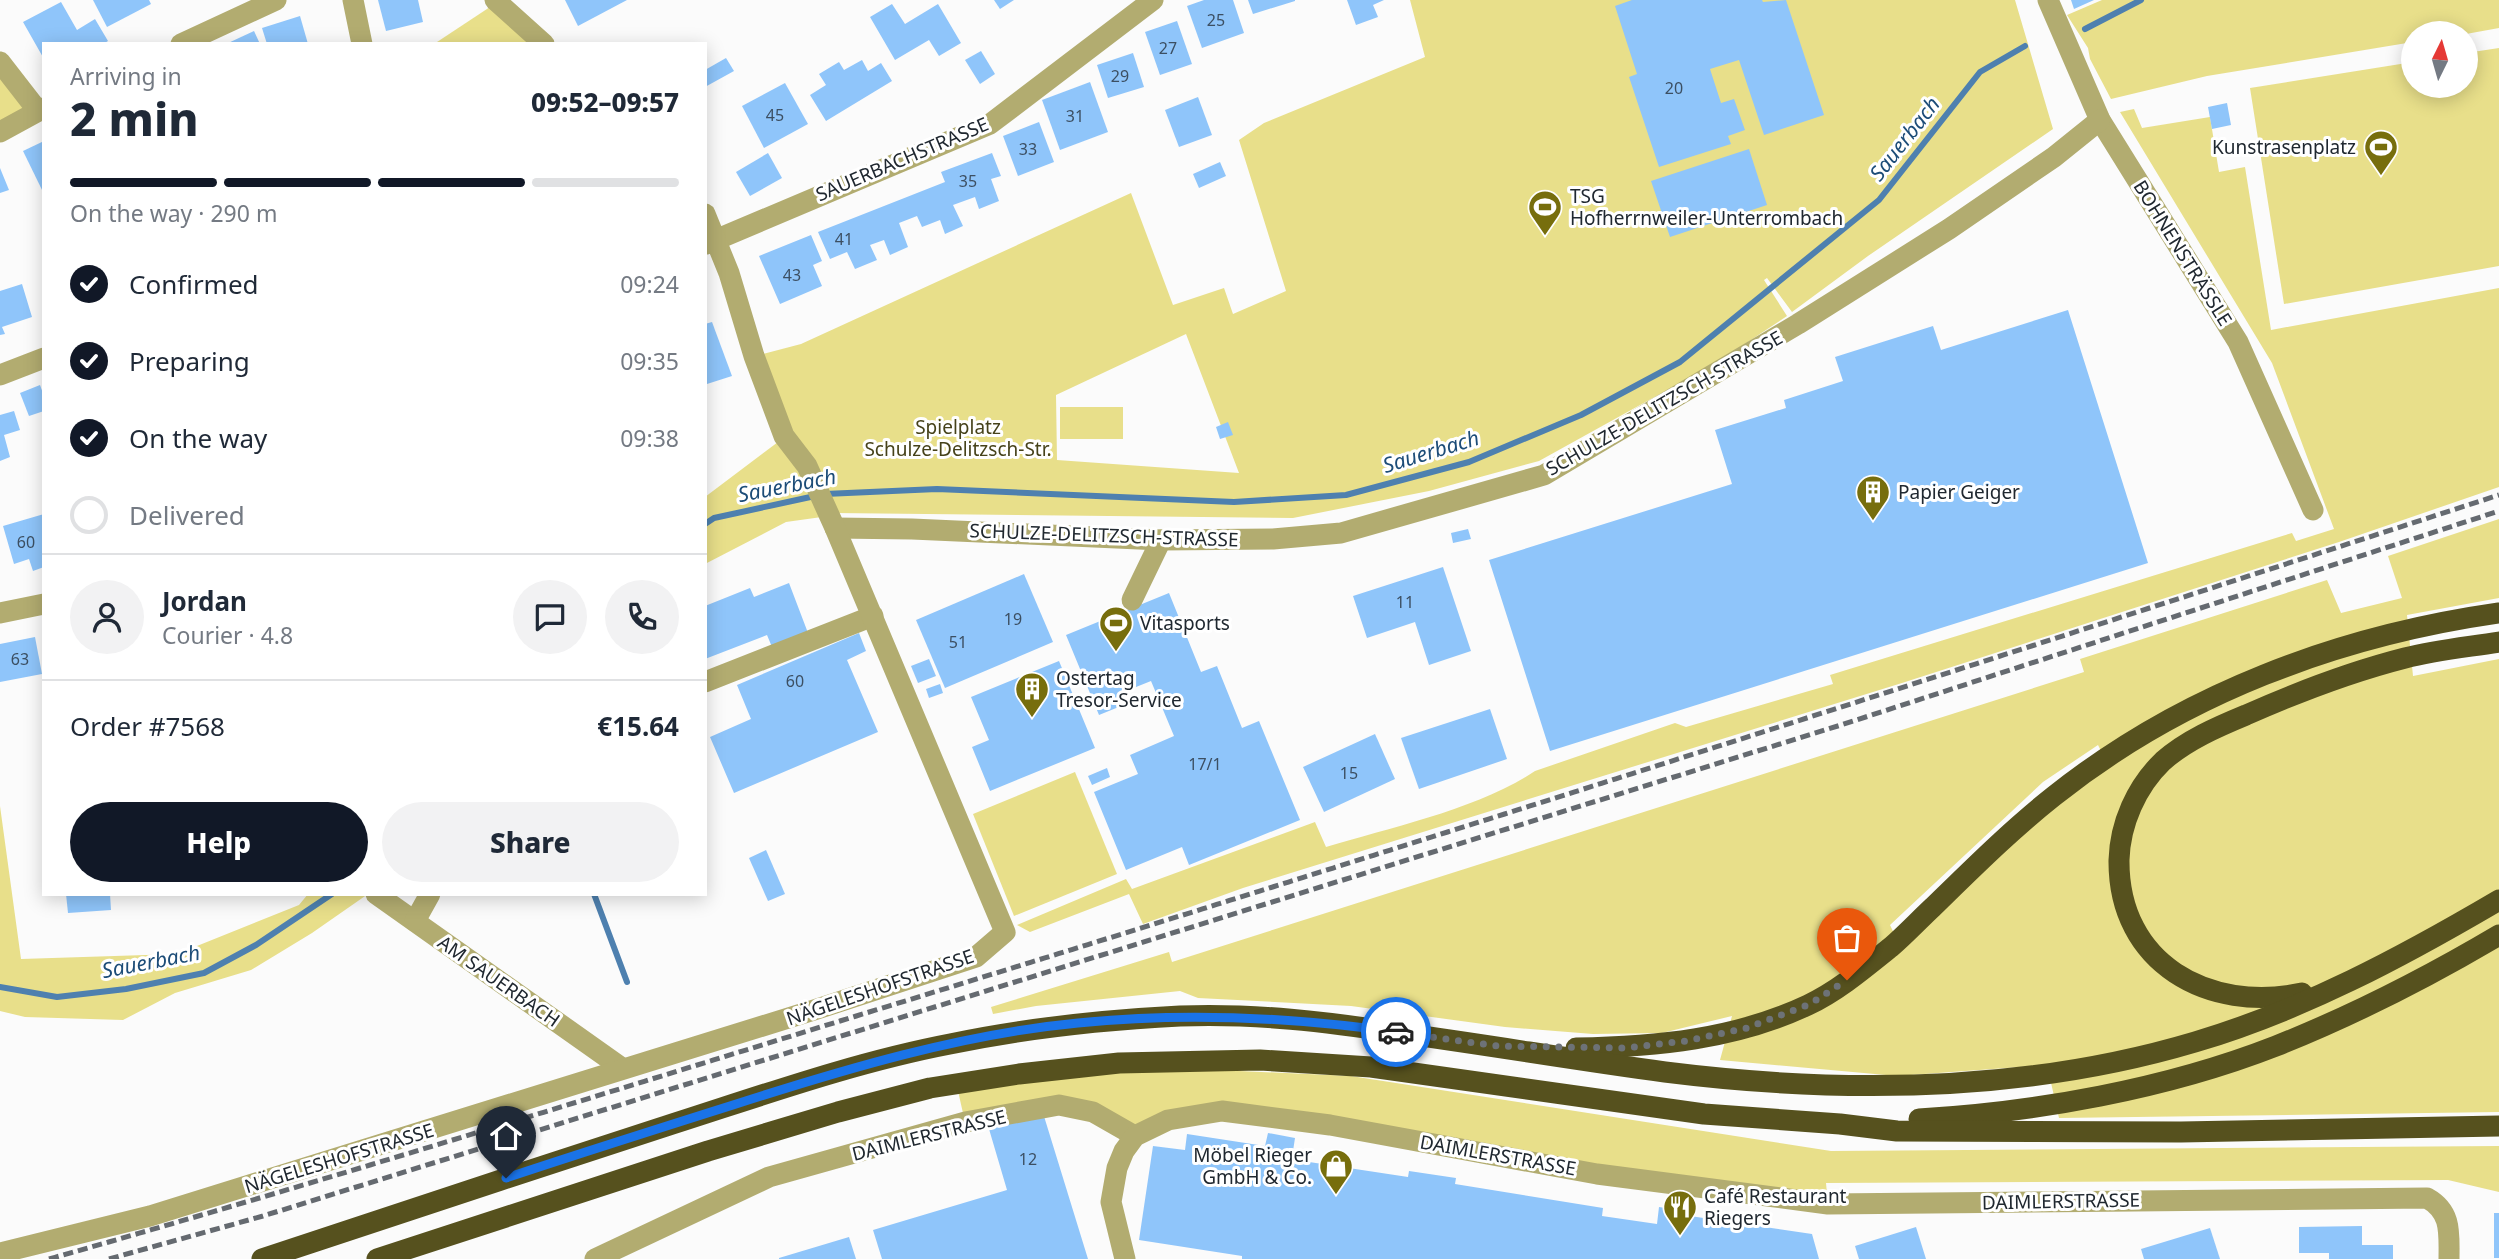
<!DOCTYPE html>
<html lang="en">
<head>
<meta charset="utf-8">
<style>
	body { margin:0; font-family:"Noto Sans",sans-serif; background:#f2f2f3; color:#1f2937; height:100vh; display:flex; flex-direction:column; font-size:26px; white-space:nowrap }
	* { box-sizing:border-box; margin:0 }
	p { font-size:23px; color:#747a83 }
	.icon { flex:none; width:38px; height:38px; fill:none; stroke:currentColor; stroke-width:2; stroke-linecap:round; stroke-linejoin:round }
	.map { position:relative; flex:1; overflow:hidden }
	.sheet { position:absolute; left:42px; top:42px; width:665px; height:854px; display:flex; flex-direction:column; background:#fff; border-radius:0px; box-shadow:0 4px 18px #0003 }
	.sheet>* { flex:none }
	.needle { width:46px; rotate:5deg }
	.tools { position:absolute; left:2401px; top:21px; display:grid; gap:14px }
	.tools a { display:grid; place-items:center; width:77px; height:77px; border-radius:50%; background:#fff; box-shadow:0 4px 18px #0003; font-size:35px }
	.pin { position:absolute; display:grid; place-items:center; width:60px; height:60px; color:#fff; margin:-72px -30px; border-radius:50% 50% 50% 0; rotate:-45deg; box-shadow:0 0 7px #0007 }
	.pin .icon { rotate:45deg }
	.courier { position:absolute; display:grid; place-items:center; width:70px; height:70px; margin:-35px; border:5px solid #1a73e8; border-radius:50%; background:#fff; color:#222; box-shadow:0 2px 9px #0007 }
	.overview em { font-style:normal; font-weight:800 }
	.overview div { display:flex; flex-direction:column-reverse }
	.overview { display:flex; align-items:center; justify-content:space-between; height:119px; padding:0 28px }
	h1 { font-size:46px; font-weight:800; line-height:52px }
	.bar { display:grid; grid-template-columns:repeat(4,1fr); gap:10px 7px; align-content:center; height:84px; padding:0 28px }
	.bar i { height:9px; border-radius:5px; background:#e0e1e3 }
	.bar .current { background:#111827 }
	.bar p { grid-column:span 4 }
	.line { display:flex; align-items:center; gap:18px; padding:0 28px; border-top:2px solid #e0e1e3 }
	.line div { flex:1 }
	.round { display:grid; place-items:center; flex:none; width:74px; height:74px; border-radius:37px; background:#f2f2f3 }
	ol { padding:0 28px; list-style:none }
	li { display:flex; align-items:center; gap:21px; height:77px }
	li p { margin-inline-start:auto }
	li .icon { padding:7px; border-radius:50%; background:#111827; color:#fff; stroke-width:4 }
	li:last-child { color:#747a83 }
	li i { width:38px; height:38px; border:4px solid #e0e1e3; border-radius:50% }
	.button { display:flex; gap:14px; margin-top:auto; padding:14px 28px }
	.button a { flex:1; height:80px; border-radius:42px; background:#111827; color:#fff; font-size:28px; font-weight:800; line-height:80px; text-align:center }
	.button a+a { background:#f2f2f3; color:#1f2937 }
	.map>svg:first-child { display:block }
	.green { fill:#e8df8a; fill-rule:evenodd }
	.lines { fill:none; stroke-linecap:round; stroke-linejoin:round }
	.stream { stroke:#4e80af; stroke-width:6 }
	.building { fill:#8fc5fa }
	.minor { stroke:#b2ac70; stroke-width:21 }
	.highway { stroke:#56511e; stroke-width:21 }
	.rail { stroke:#656a70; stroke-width:5; stroke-dasharray:10 5; stroke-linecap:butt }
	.done { stroke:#6d7277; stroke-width:7; stroke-dasharray:0 12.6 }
	.route { stroke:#1a73e8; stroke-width:9 }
	.labels { text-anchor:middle; stroke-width:6; stroke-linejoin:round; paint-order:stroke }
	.number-label { font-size:16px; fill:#3c4f62 }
	.poi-label { font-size:19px; fill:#202830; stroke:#fff; text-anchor:start }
	.street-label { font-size:19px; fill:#202830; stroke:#fff }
	.park-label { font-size:19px; fill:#46421a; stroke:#fff }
	.water-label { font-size:21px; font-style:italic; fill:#1d4d78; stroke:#fff }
</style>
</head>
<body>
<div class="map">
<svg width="2499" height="1259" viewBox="0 0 2499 1259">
	<rect width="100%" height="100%" fill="#fbfbfb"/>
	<g class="green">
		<path d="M1410 0H2015L2053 129 1868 256 1792 312 1767 278 1764 280 1787 316 1716 363 1539 461 1429 491 1293 518 834 513 789 433 759 355 801 344 1131 193 1173 305 1224 288 1233 314 1286 291 1239 140 1264 123 1425 57ZM1186 334 1239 473 1057 460 1056 395Z"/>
		<polygon points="2102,0 2499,0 2499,28 2466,34 2413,33 2413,42 2207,76 2111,99 2090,59 2088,48 2067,15"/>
		<polygon points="493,5 531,44 434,44"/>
		<polygon points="2499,48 2499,266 2284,304 2250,88 2413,62 2413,86 2466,86 2466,53"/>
		<polygon points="0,68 33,109 0,129"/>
		<path d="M2134 109 2142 128 2210 117 2219 172 2245 167 2271 330 2499 288V487L2339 542 1902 683 1243 888 1143 924 1129 894 1030 932 1017 925 1126 879 1132 889 1315 822 1326 847C1392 827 1478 809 1535 771L1675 723 1686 727 1833 684 1830 675 2292 533 2296 541 2334 529 2272 363 2120 112Z"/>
		<rect x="1060" y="407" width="63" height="32"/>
		<polygon points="778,442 829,516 786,522 705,564 705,497"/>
		<path d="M2499 519V598L2407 615 2413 676 2499 659V1112L2059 1118 2047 1065 1897 1076 1720 1060 1732 1016 1662 1033 1593 1034 1505 1027 1351 1006 1198 998 1180 991 1036 1006 993 1014 991 1007 1169 952 1172 962 2084 672 2080 659 2327 580 2341 613 2402 598 2388 556ZM2098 745 2108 765 2059 801 1901 948 1890 925 2043 782Z"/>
		<polygon points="1075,772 1117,874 1014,916 973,814"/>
		<polygon points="0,806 21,959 177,954 299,905 308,894 368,894 312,933 251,970 175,993 123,1020 25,1017 0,1011"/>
		<polygon points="1218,1070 1351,1076 1831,1151 2499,1146 2499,1192 2448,1180 1826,1183 1828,1204 1223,1111 1135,1136 1093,1112 965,1122 958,1091 1071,1074"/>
	</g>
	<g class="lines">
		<g class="stream">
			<polyline points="2085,29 2141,0"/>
			<polyline points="825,494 937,489 1234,502 1346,495 1469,462 1581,415 1680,362 1879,200 1980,72 2025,46"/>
			<polyline points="705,524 714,518 815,496"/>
			<polyline points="594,894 627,982"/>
			<polyline points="0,987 57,997 126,989 204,973 256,945 332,894"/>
		</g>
	</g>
	<g class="building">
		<polygon points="93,0 149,0 151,4 107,27"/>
		<polygon points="378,0 418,0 423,22 386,31"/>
		<polygon points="565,0 627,0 578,26"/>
		<polygon points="994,0 1014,0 1000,9"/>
		<polygon points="1204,0 1233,0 1244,33 1202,48 1187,6"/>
		<polygon points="1248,0 1295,0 1295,1 1253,14"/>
		<polygon points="1347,0 1384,0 1373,5 1378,17 1356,25"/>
		<polygon points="1632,0 1762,0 1763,2 1786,0 1824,115 1764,135 1739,60 1710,69 1721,103 1734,99 1745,130 1728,136 1731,144 1659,167 1629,77 1637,74 1615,6"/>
		<polygon points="2071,0 2094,0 2074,9"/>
		<polygon points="61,2 77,30 95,19 108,41 103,44 84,42 44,44 44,59 23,22"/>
		<polygon points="892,4 905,24 938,4 961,43 939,56 929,40 895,60 870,17"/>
		<polygon points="300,16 308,44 267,44 262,28"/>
		<polygon points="1177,21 1192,64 1160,75 1145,32"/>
		<polygon points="254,31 260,44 226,44"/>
		<polygon points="981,51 995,74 980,84 965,60"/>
		<polygon points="1133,53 1144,87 1108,98 1097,65"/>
		<polygon points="726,58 734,71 705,87 705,70"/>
		<polygon points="862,60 868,71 881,63 892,81 826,121 810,95 826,85 819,74 839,62 844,70"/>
		<polygon points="1090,82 1108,132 1060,150 1042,100"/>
		<polygon points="785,83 808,124 764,148 742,106"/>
		<polygon points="1198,97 1212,135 1179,147 1165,110"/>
		<polygon points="2227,103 2231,125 2212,129 2208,107"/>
		<polygon points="1039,122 1054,162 1018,176 1003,136"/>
		<polygon points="44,141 44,194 23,151"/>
		<polygon points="1749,149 1767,205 1670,237 1651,181"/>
		<polygon points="768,153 782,178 750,196 736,172"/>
		<polygon points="992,153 1001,176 991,179 999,201 979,209 975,197 953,205 963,226 945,234 940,220 922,227 917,216 899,223 908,247 890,255 884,240 870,245 877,260 855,269 847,252 830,259 818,232 945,182 941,172"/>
		<polygon points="1220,162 1226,176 1199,188 1193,174"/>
		<polygon points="0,168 9,190 0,193"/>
		<polygon points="811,235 822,261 813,265 822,286 780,304 759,256"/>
		<polygon points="22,284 32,317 2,327 5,334 0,335 0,291"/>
		<polygon points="2068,310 2148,563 1550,751 1489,560 1732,484 1715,430 1786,408 1784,400 1843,381 1835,357 1933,326 1941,350"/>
		<polygon points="712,322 732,376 707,384 705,378 705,324"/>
		<polygon points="40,385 44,396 44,411 29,416 20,393"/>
		<polygon points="14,411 20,430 4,435 10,457 0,461 0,415"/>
		<polygon points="1228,422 1233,435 1220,439 1216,427"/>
		<polygon points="44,514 44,567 33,571 29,559 14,564 3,526"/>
		<polygon points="1468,529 1471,539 1453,543 1451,533"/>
		<polygon points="1443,567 1471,651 1429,665 1415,622 1367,638 1353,596"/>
		<polygon points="1024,574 1053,642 945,688 916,620"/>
		<polygon points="789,583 808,633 772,647 767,635 705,659 705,606 750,588 754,597"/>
		<polygon points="1169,593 1201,672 1217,666 1242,728 1259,721 1300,820 1189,865 1182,847 1126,870 1094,792 1138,774 1130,755 1174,736 1151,681 1126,691 1131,702 1099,715 1066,635"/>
		<polygon points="859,633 866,651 847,660 878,732 734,793 710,737 751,719 737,685"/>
		<polygon points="35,637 42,674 0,682 0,644"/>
		<polygon points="929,659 936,676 918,683 911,666"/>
		<polygon points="1059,661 1095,748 990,791 972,747 989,740 971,697"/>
		<polygon points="940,684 943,693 929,698 926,689"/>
		<polygon points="1490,709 1507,759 1419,789 1401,738"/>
		<polygon points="1375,734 1395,779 1324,812 1303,767"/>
		<polygon points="1107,768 1110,777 1092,785 1088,776"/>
		<polygon points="766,850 785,894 768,901 749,858"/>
		<polygon points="66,894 110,894 111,910 68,913"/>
		<polygon points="1043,1113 1088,1259 882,1259 873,1230 1007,1190 989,1129"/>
		<polygon points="1268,1133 1295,1138 1293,1151 1298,1152 1296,1160 1408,1177 1409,1171 1456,1178 1455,1184 1603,1208 1602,1216 1657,1224 1659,1207 1690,1212 1690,1216 1812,1234 1819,1259 1242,1259 1242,1256 1139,1240 1153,1146 1185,1150 1187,1134 1265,1146"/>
		<rect x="2494" y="1213" width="5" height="45"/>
		<polygon points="2362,1226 2362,1245 2393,1245 2393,1259 2329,1259 2329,1253 2299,1253 2299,1227"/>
		<polygon points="1916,1227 1926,1259 1859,1259 1855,1246"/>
		<polygon points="2210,1228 2220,1259 2144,1259 2141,1249"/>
		<polygon points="849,1237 856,1259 779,1259 779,1258"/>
	</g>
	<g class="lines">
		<g class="minor">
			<polyline points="353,0 362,44"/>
			<polyline points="495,0 544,44"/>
			<polyline points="2048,0 2100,120 2238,342 2313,510"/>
			<polyline points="181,44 276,0"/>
			<polyline points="0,62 38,111"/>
			<polyline points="0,132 44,108"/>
			<polyline points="706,244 990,124 1153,0"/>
			<polyline points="0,375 44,358"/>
			<polyline points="835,528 912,529 1161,540 1273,539 1341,533 1544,475 1798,324 1949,229 2054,157 2100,120"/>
			<polyline points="1132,600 1161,540"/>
			<polyline points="0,613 44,604"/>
			<polyline points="705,682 873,616"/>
			<polyline points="376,894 622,1068"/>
			<polyline points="415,921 430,894"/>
			<polyline points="0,1253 150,1216 814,1010 976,957 1005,932 835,528 807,466 784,436 754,356 729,273 705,214"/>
			<polyline points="595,1259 769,1177 965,1122 1059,1105 1093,1112 1135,1136"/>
			<path d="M1125 1259 1111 1202 1117 1168 1124 1151 1135 1136 1168 1120 1222 1111 1330 1125 1597 1174 1828 1204 2427 1198C2452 1212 2449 1233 2449 1259"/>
		</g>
		<g class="highway">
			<path d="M2302 993C2209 1013 2118 964 2119 860 2120 824 2136 787 2163 761 2187 740 2217 727 2246 715 2298 692 2350 672 2405 658 2435 650 2468 647 2499 642"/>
			<path d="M1576 1048C1656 1047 1736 1039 1808 1005 1838 991 1866 967 1891 947 1905 935 1919 920 1933 907 1972 869 2011 830 2054 796 2182 694 2338 636 2499 613"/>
			<path d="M1919 1119C2037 1112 2166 1089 2276 1046 2354 1015 2428 977 2499 935"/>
			<path d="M262 1259C395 1215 527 1171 660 1128 755 1098 851 1063 950 1044 1026 1028 1103 1020 1180 1016 1254 1013 1328 1022 1400 1033 1488 1045 1576 1060 1665 1072 1840 1094 2024 1093 2195 1042 2303 1010 2402 957 2499 900"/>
			<polyline points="377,1259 708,1151 838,1112 930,1088 1019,1074 1119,1063 1260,1060 1371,1067 1704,1114 1840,1124 1897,1131 2181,1132 2499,1126"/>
		</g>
		<g class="rail">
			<path d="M49 1259C314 1184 577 1102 840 1021 1395 851 1947 674 2499 495"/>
			<polyline points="109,1259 263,1216 1841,725 2499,511"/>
		</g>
	</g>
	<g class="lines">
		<polyline class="done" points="1396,1032 1497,1046 1625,1048 1686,1041 1747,1028 1810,1004 1847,980"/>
		<path class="route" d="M506 1178C581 1153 657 1129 733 1105 845 1069 962 1034 1078 1023 1185 1012 1290 1017 1396 1032"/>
	</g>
	<defs>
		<g id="stadium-pin" transform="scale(1.75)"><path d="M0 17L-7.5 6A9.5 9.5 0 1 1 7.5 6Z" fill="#776e0d" stroke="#fff"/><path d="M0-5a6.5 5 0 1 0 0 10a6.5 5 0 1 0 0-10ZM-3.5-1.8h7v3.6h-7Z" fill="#fff"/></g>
		<g id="building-pin" transform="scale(1.75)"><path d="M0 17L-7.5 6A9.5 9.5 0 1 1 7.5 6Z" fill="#776e0d" stroke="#fff"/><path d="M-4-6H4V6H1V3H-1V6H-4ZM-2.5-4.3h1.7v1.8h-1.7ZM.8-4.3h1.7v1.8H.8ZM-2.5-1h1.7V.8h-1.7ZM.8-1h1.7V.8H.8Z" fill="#fff"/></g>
		<g id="shop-pin" transform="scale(1.75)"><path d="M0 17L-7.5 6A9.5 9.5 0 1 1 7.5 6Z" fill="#776e0d" stroke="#fff"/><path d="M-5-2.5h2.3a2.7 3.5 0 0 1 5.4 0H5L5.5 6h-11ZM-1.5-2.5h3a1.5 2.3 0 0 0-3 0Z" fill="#fff"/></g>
		<g id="restaurant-pin" transform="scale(1.75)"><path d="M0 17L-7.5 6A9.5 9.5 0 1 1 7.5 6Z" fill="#776e0d" stroke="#fff"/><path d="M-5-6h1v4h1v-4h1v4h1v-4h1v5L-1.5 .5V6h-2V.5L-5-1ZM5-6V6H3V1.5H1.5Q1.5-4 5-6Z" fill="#fff"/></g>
	</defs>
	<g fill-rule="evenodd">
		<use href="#stadium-pin" x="2381" y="147"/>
		<use href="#stadium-pin" x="1545" y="207"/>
		<use href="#building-pin" x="1873" y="492"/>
		<use href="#stadium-pin" x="1116" y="623"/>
		<use href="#building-pin" x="1032" y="689"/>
		<use href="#shop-pin" x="1336" y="1166"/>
		<use href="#restaurant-pin" x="1680" y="1207"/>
	</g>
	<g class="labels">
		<g class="number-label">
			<text x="1216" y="26">25</text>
			<text x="1168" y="54">27</text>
			<text x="1120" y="82">29</text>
			<text x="1674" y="94">20</text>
			<text x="775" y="121">45</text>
			<text x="1075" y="122">31</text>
			<text x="1028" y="155">33</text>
			<text x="968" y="187">35</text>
			<text x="844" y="245">41</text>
			<text x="792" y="281">43</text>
			<text x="26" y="548">60</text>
			<text x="1405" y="608">11</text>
			<text x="1013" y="625">19</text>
			<text x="958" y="648">51</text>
			<text x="20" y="665">63</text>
			<text x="795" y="687">60</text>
			<text x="1205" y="770">17/1</text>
			<text x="1349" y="779">15</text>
			<text x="1028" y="1165">12</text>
		</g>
		<g class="poi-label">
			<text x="2356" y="154" text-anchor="end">Kunstrasenplatz</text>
			<text x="1570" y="203">TSG<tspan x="1570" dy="22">Hofherrnweiler-Unterrombach</tspan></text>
			<text x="1898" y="499">Papier Geiger</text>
			<text x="1140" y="630">Vitasports</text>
			<text x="1056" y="685">Ostertag<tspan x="1056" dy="22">Tresor-Service</tspan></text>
			<text x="1312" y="1162" text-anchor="end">Möbel Rieger<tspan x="1312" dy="22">GmbH &amp; Co.</tspan></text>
			<text x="1704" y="1203">Café Restaurant<tspan x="1704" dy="22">Riegers</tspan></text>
		</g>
		<g class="street-label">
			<text transform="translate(902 159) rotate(-23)" y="7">SAUERBACHSTRASSE</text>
			<text transform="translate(2183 253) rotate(58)" y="7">BOHNENSTRÄSSLE</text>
			<text transform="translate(1664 403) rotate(-30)" y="7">SCHULZE-DELITZSCH-STRASSE</text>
			<text transform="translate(1104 535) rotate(2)" y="7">SCHULZE-DELITZSCH-STRASSE</text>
			<text transform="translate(499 981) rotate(35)" y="7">AM SAUERBACH</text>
			<text transform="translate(880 987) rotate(-19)" y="7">NÄGELESHOFSTRASSE</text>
			<text transform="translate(929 1135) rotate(-14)" y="7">DAIMLERSTRASSE</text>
			<text transform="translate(1498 1155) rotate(10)" y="7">DAIMLERSTRASSE</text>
			<text transform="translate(339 1158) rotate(-17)" y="7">NÄGELESHOFSTRASSE</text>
			<text transform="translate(2061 1201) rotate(-1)" y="7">DAIMLERSTRASSE</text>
		</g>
		<g class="park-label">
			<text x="958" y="434">Spielplatz<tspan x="958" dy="22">Schulze-Delitzsch-Str.</tspan></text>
		</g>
		<g class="water-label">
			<text transform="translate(1905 139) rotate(-52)" y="7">Sauerbach</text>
			<text transform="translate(1431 452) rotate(-17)" y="7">Sauerbach</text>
			<text transform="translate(787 486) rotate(-11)" y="7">Sauerbach</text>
			<text transform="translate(151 962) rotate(-11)" y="7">Sauerbach</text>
		</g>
	</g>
</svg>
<div class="tools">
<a><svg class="needle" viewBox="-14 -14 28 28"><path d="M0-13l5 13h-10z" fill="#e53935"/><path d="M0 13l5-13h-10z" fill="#747a83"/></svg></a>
</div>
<div class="pin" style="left:1847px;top:980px;background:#ea580c"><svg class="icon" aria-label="bag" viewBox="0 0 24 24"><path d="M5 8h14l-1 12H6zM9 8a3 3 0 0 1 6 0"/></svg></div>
<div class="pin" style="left:506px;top:1178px;background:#1f2937"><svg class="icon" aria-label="home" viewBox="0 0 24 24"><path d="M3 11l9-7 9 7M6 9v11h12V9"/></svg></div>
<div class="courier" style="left:1396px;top:1032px"><svg class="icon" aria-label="car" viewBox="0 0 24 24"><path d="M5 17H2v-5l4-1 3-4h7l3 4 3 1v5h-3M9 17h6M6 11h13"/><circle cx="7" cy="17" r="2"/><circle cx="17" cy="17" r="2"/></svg></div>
<section class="sheet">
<div class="overview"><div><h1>2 min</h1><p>Arriving in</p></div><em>09:52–09:57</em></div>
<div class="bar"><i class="current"></i><i class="current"></i><i class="current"></i><i></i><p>On the way · 290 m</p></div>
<ol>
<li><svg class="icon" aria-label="check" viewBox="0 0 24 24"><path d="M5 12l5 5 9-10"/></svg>Confirmed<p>09:24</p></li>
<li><svg class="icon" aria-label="check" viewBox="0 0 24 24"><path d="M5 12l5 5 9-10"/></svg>Preparing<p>09:35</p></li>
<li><svg class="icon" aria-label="check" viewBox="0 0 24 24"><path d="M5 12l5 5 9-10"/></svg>On the way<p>09:38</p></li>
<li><i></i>Delivered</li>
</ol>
<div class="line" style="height:126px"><a class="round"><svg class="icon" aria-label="person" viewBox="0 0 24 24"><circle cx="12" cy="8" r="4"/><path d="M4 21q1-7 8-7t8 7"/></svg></a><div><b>Jordan</b><p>Courier · 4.8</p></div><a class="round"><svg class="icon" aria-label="chat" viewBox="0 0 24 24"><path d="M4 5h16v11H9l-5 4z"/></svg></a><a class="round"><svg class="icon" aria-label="phone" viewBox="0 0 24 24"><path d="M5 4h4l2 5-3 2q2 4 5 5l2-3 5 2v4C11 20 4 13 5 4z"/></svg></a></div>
<div class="line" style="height:91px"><div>Order #7568</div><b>€15.64</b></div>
<div class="button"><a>Help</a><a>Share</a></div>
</section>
</div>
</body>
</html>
